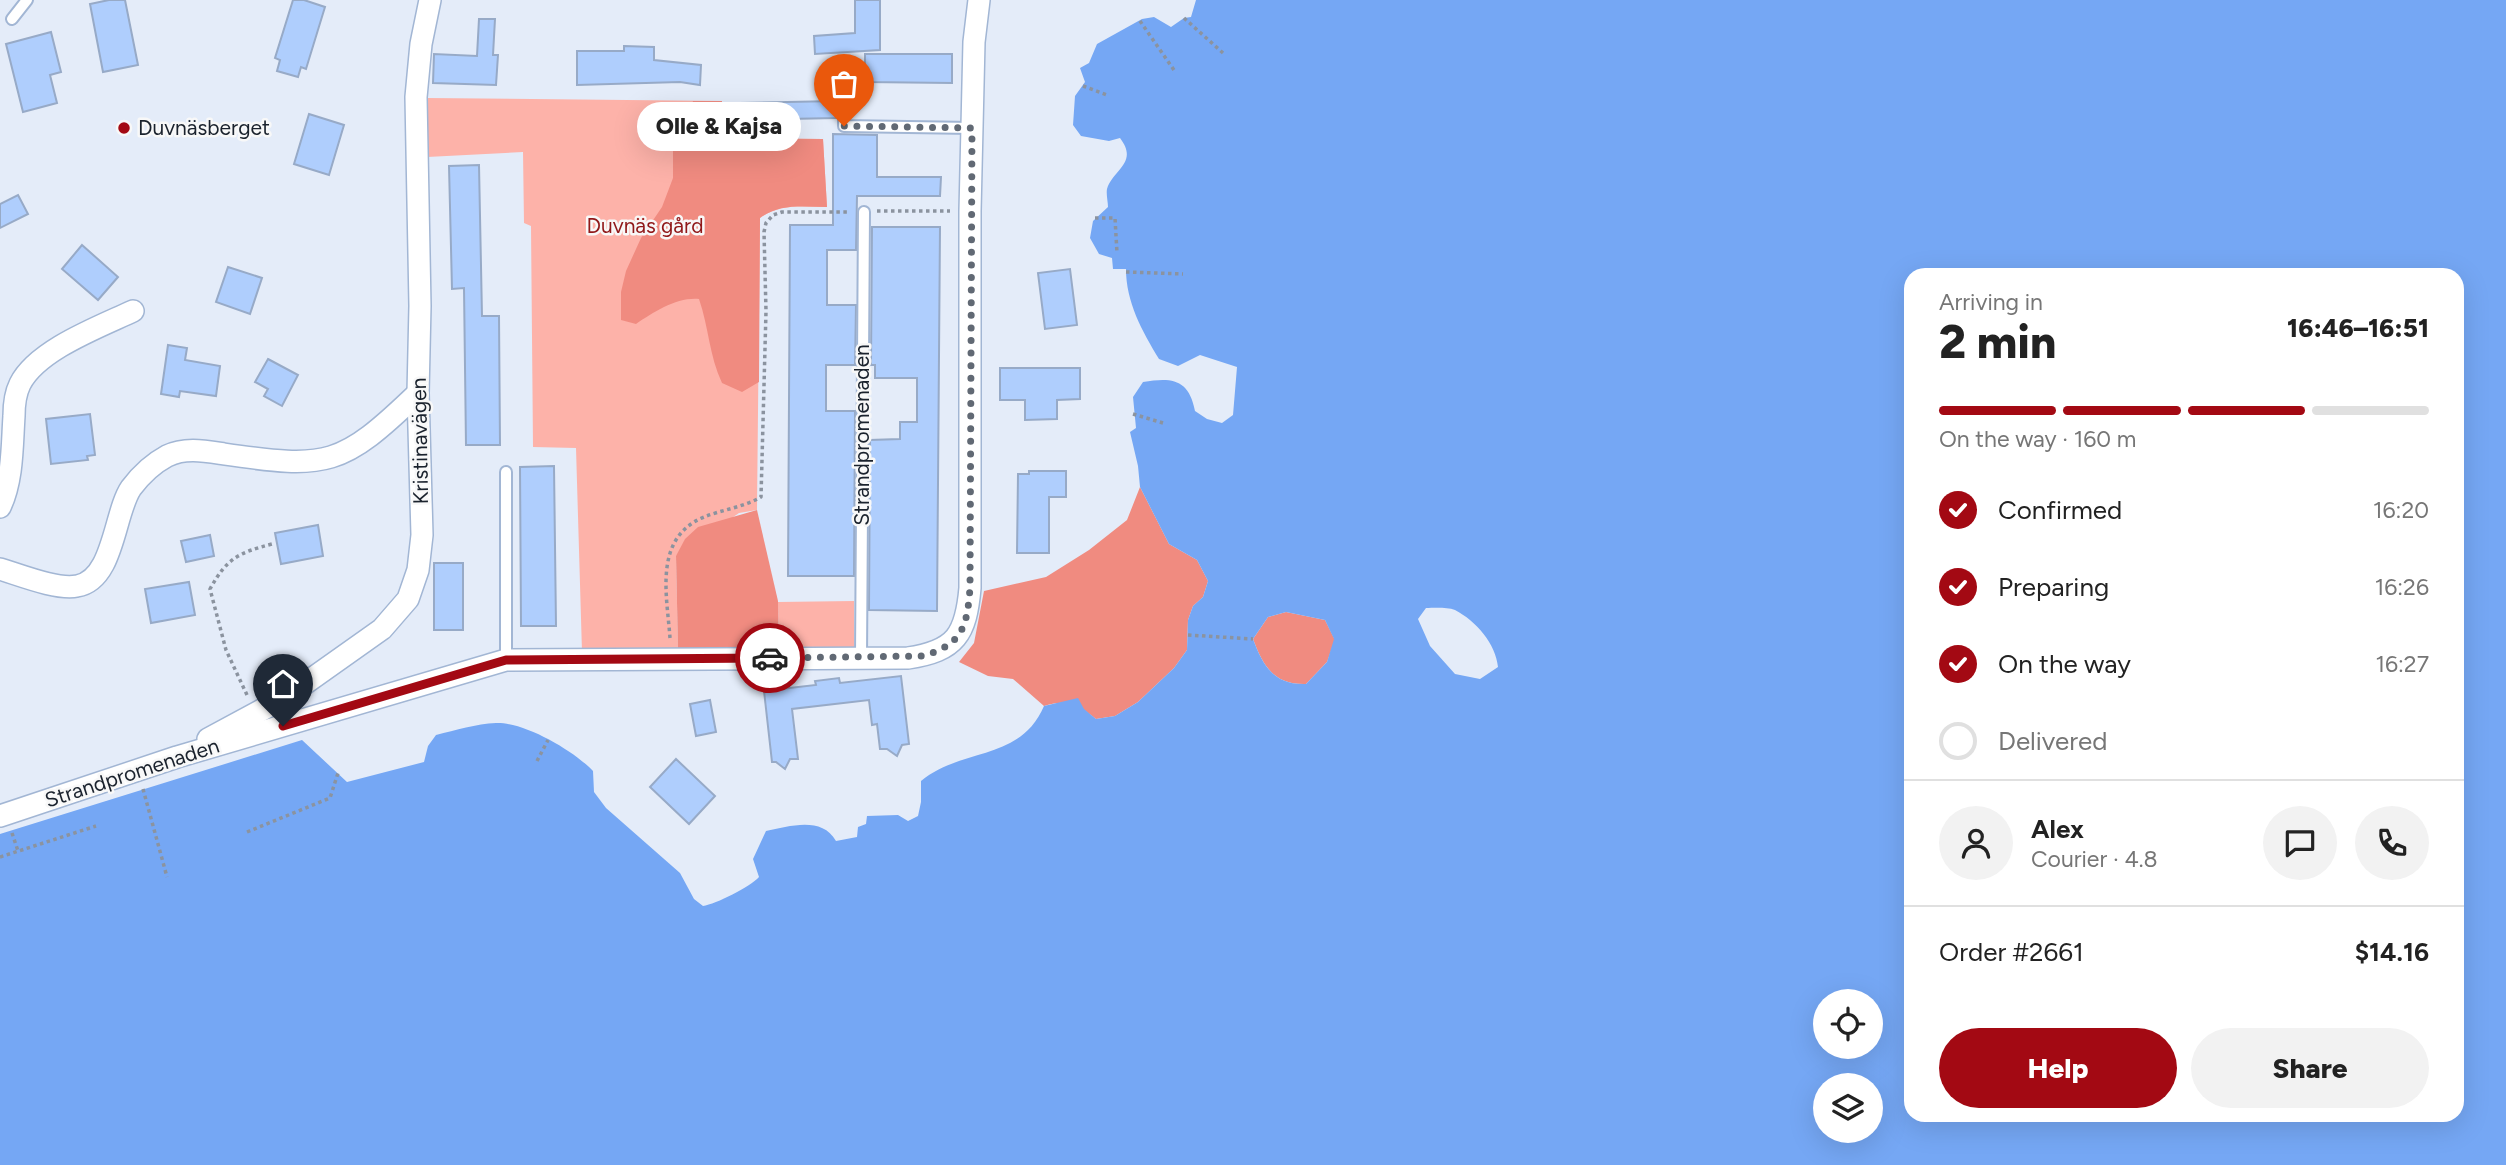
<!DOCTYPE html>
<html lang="en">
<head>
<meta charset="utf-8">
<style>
	body { margin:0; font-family:Figtree,sans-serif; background:#f2f2f2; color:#222; height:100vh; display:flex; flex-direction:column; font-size:26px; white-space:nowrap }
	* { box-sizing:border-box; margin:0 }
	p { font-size:23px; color:#767676 }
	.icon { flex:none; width:38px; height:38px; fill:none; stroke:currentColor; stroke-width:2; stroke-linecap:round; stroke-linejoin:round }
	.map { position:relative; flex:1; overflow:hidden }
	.side { position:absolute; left:1904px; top:268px; width:560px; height:854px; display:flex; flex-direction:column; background:#fff; border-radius:21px; box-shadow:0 7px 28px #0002 }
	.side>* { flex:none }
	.tools { position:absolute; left:1813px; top:989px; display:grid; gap:14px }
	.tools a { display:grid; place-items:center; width:70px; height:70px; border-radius:50%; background:#fff; box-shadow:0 7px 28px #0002; font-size:35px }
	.pin { position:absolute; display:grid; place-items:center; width:60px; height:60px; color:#fff; margin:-72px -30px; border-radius:50% 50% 50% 0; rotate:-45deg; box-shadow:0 0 7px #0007 }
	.pin .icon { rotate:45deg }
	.courier { position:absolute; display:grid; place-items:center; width:70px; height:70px; margin:-35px; border:5px solid #a30913; border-radius:50%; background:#fff; color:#222; box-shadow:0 2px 9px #0007 }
	.bubble { position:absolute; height:49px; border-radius:24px; background:#fff; box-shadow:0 7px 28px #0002; font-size:23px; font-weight:800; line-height:49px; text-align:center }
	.overview em { font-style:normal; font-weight:800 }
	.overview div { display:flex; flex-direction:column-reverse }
	.overview { display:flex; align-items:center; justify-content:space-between; height:119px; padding:0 35px }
	h1 { font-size:46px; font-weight:800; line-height:52px }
	.bar { display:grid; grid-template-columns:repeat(4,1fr); gap:10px 7px; align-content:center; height:84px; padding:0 35px }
	.bar i { height:9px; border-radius:5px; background:#e0e0e0 }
	.bar .on { background:#a30913 }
	.bar p { grid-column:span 4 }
	.line { display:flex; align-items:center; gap:18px; padding:0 35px; border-top:2px solid #e0e0e0 }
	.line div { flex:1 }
	.round { display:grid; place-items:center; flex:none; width:74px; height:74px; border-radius:37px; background:#f2f2f2 }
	ol { padding:0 35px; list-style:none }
	li { display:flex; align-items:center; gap:21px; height:77px }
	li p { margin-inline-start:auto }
	li .icon { padding:7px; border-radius:50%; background:#a30913; color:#fff; stroke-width:4 }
	li:last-child { color:#767676 }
	li i { width:38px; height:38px; border:4px solid #e0e0e0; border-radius:50% }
	.cta { display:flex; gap:14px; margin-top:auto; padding:14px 35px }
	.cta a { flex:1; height:80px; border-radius:42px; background:#a30913; color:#fff; font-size:28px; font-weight:800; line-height:80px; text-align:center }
	.cta a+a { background:#f2f2f2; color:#222 }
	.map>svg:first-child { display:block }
	.green { fill:#fdb2a9 }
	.forest { fill:#f08b80 }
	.water { fill:#75a7f4; fill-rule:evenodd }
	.building { fill:#afcefd; stroke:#97aac7; stroke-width:2 }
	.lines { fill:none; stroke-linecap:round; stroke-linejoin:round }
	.lane-casing { stroke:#a2b6d4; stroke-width:14 }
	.street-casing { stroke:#a2b6d4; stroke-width:24 }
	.path { stroke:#8b939f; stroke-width:3.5; stroke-dasharray:3.5 3.5; stroke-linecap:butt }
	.lane { stroke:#fff; stroke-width:10 }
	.street { stroke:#fff; stroke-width:21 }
	.done { stroke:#616974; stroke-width:7; stroke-dasharray:0 12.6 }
	.route { stroke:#a30913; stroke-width:9 }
	.poi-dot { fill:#a30913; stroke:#f8f8f8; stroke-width:2.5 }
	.labels { text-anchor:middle; stroke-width:5; stroke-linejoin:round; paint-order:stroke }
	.poi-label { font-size:21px; fill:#1a222d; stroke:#f8f8f8; text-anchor:start }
	.park-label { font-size:21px; fill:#901819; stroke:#f8f8f8 }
	.street-label { font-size:21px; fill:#1a222d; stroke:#f8f8f8 }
</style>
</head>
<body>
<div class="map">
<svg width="2506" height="1165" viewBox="0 0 2506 1165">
	<rect width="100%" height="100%" fill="#e4ecf9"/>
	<g class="green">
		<path d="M426 98 722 101 719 138 823 139 827 207C803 207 780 203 760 218L757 510 739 513 676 556 678 650 582 652 576 448 533 447 531 226 524 223 523 152 427 157Z"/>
		<polygon points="854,601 854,648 779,650 778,602"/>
	</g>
	<g class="forest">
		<path d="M693 101H722L719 138 823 139 827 207C803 207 780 203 760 218L759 382 742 392 722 383C709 355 709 328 699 299 677 297 654 312 636 324L621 320V292L626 271 641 238 662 207 673 178V149L685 127Z"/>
		<path d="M1140 487 1169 544 1197 560 1208 581 1203 597 1193 606 1188 620 1187 650 1174 668 1138 702 1115 716 1096 719C1077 703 1067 699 1044 706L1013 679 988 676 959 662 974 643 984 591 1046 577 1089 550 1127 520Z"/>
		<polygon points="757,510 778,601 779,650 678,650 676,556 685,539 698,527"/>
		<path d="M1286 612 1325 620 1335 640 1327 662 1306 684C1274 685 1263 666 1253 639L1268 617Z"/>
	</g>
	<path class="water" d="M1196 0H2506V1165H0V834L302 740 347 782 424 762 428 746 436 735C456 730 476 724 496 723 525 722 574 751 593 771L594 792 606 808 680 873 694 899 703 906C716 904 750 887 759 877L753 859 766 831C790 826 822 816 836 841L857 837 858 827 866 824 867 816 898 815 908 821 918 816 921 802V781C962 747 1020 762 1044 706L1078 698 1084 709 1096 719 1115 716 1138 702 1174 668 1187 650 1188 620 1193 606 1203 597 1208 581 1197 560 1169 544 1140 487 1138 466 1130 432 1136 428 1133 397 1143 382C1172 377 1189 379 1195 411L1207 419 1222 423 1233 415 1237 367 1200 355 1178 366 1159 359C1142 331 1126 302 1126 269H1113L1112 258 1099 254 1090 238 1093 221 1108 207C1108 202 1106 194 1107 189 1113 169 1139 163 1120 138L1109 141 1081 136 1073 125 1075 96 1085 82 1080 68 1089 63 1097 44 1142 19 1154 17 1171 27 1184 18 1191 17ZM1911 275H2457V1115H1911ZM1426 608C1434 608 1447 607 1455 610 1476 621 1496 644 1498 667L1480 679 1455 674 1430 646 1418 619ZM1286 612 1325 620 1334 639 1327 662 1306 684C1274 685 1263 666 1253 639L1268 617ZM1825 1001H1871V1046H1825ZM1825 1085H1871V1130H1825Z"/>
	<g class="building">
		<polygon points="109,0 125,0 138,65 103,72 90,4"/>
		<polygon points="293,0 304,0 325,7 306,69 301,67 298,77 277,71 280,60 275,58"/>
		<polygon points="855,0 880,0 880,50 815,54 814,36 855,33"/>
		<polygon points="479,19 495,19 493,55 498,55 496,85 433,83 434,54 477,56"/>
		<polygon points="51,32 61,72 50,75 57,103 23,112 6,44"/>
		<polygon points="624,46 654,47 654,60 701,65 700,85 680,82 577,85 577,51 624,51"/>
		<polygon points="865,54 952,54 952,83 865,82"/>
		<polygon points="836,101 836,118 741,120 741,103"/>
		<polygon points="309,114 344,125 329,175 294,164"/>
		<polygon points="833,134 877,135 877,177 941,177 940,196 857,196 856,250 827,250 827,305 856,305 855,365 826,365 826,411 855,411 854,576 788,576 790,225 833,225"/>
		<polygon points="479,165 482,316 499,316 500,445 466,445 464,288 452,289 449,166"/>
		<polygon points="18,195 28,214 0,228 0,204"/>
		<polygon points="872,227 940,227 937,611 869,610 870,440 900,439 900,422 917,422 917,378 875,378 875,365 871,365"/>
		<polygon points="82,245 118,277 98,300 62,269"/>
		<polygon points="228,267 262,278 250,314 216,302"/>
		<polygon points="1070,269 1077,325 1045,329 1038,273"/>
		<polygon points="168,345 187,348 185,360 220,366 216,396 180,391 179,397 161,394"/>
		<polygon points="268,359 298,375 282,406 264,396 268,389 255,382"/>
		<polygon points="1000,368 1080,368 1080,399 1057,400 1057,419 1025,420 1025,400 1000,400"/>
		<polygon points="90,414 95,455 87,456 88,460 51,464 46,419"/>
		<polygon points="554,466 556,626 521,626 520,467"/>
		<polygon points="1029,471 1066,471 1066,497 1049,497 1049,553 1017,553 1018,474 1029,474"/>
		<polygon points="318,525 323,556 281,564 275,533"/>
		<polygon points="210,535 214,556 186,562 181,541"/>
		<rect x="434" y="563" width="29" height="67"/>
		<polygon points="189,582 195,615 151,623 145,589"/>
		<polygon points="901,676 909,744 902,745 897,756 887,749 880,749 877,724 872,725 869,700 792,709 798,759 790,759 785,769 776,762 772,762 764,691 816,685 815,681 839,678 840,683"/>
		<polygon points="710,700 716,732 696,736 690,704"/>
		<polygon points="676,759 715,796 689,824 650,787"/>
	</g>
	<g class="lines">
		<g class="lane-casing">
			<g id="lane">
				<polyline points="12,19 27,0"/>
				<polyline points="844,66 844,126 972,128"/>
				<polyline points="861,658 864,212"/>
				<polyline points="506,660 506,472"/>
			</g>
		</g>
		<g class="street-casing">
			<g id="street">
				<path d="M0 507C13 480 12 445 14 416 14 406 15 394 20 384 37 350 99 327 133 311"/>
				<path d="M0 569C20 575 57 590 77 586 114 580 114 513 131 488 140 476 154 463 167 456 185 447 205 451 224 454 328 469 341 467 418 393"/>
				<polyline points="208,739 286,697 382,629 408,599 418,570 422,535 418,393 420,306 416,97 421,44 430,0"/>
				<path d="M0 816 177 757 506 660 908 658C956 651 966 634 970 588V211L974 42 979 0"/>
			</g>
		</g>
		<g class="path">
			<polyline points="1184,18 1223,53"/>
			<polyline points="1140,21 1174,70"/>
			<polyline points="1083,86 1107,95"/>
			<polyline points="877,211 950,211"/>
			<polyline points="1095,218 1115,218 1117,253"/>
			<polyline points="1126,272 1183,274"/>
			<polyline points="1133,414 1163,423"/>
			<polyline points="1188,635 1253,639"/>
			<path d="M670 638C667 595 653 538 704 517 721 510 744 507 761 497L766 311 764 232 766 223 773 215 782 212H848"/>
			<path d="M247 695 226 650 210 589C227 558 238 553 272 544"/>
			<polyline points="537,761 548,740"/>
			<polyline points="143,789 167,877"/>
			<polyline points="247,832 330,798 338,773"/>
			<polyline points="12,833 18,851"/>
			<polyline points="0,857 96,826"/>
		</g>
		<use href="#lane" class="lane"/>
		<use href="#street" class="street"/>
	</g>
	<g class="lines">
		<path class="done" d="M770 658 923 656C963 644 967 627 970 588L972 128 844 126"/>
		<polyline class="route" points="283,726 506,660 770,658"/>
	</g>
	<circle class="poi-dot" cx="124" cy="128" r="7"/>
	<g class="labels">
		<g class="poi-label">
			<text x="138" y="135">Duvnäsberget</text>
		</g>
		<g class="park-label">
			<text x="645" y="233">Duvnäs gård</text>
		</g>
		<g class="street-label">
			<text transform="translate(862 435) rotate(-90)" y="7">Strandpromenaden</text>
			<text transform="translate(420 441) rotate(-91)" y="7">Kristinavägen</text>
			<text transform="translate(132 773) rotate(-18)" y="7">Strandpromenaden</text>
		</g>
	</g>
</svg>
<div class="tools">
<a><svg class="icon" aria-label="locate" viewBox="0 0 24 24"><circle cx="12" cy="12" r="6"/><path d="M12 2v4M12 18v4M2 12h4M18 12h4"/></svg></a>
<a><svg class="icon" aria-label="layers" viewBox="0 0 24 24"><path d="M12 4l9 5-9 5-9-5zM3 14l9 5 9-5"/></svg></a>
</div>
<div class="pin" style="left:844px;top:126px;background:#ea580c"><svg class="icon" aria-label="bag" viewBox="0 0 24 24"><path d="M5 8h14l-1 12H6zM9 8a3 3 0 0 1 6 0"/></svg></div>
<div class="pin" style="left:283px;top:726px;background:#1f2937"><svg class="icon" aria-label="home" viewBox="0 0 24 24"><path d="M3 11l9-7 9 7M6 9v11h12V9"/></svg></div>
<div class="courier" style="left:770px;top:658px"><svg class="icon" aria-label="car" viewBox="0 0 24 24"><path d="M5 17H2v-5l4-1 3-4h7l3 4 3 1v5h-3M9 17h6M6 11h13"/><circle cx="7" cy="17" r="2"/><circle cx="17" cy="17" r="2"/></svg></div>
<div class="bubble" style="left:637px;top:102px;width:164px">Olle &amp; Kajsa</div>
<section class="side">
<div class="overview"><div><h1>2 min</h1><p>Arriving in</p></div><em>16:46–16:51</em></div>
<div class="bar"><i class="on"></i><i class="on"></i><i class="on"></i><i></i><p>On the way · 160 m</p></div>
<ol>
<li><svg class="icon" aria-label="check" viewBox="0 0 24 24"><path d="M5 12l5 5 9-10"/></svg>Confirmed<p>16:20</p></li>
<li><svg class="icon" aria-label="check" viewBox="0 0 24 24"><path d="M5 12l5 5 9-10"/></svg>Preparing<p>16:26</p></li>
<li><svg class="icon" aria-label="check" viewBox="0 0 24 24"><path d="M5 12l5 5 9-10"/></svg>On the way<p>16:27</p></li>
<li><i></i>Delivered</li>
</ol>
<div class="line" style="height:126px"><a class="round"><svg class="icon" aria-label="person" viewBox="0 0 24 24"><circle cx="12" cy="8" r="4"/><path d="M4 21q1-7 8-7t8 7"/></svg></a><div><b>Alex</b><p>Courier · 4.8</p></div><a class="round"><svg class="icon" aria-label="chat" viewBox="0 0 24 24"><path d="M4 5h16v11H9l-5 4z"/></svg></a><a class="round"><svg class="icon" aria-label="phone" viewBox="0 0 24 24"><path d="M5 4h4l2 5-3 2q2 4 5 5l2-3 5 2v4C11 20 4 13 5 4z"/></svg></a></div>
<div class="line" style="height:91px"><div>Order #2661</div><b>$14.16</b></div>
<div class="cta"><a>Help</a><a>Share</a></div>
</section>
</div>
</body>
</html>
